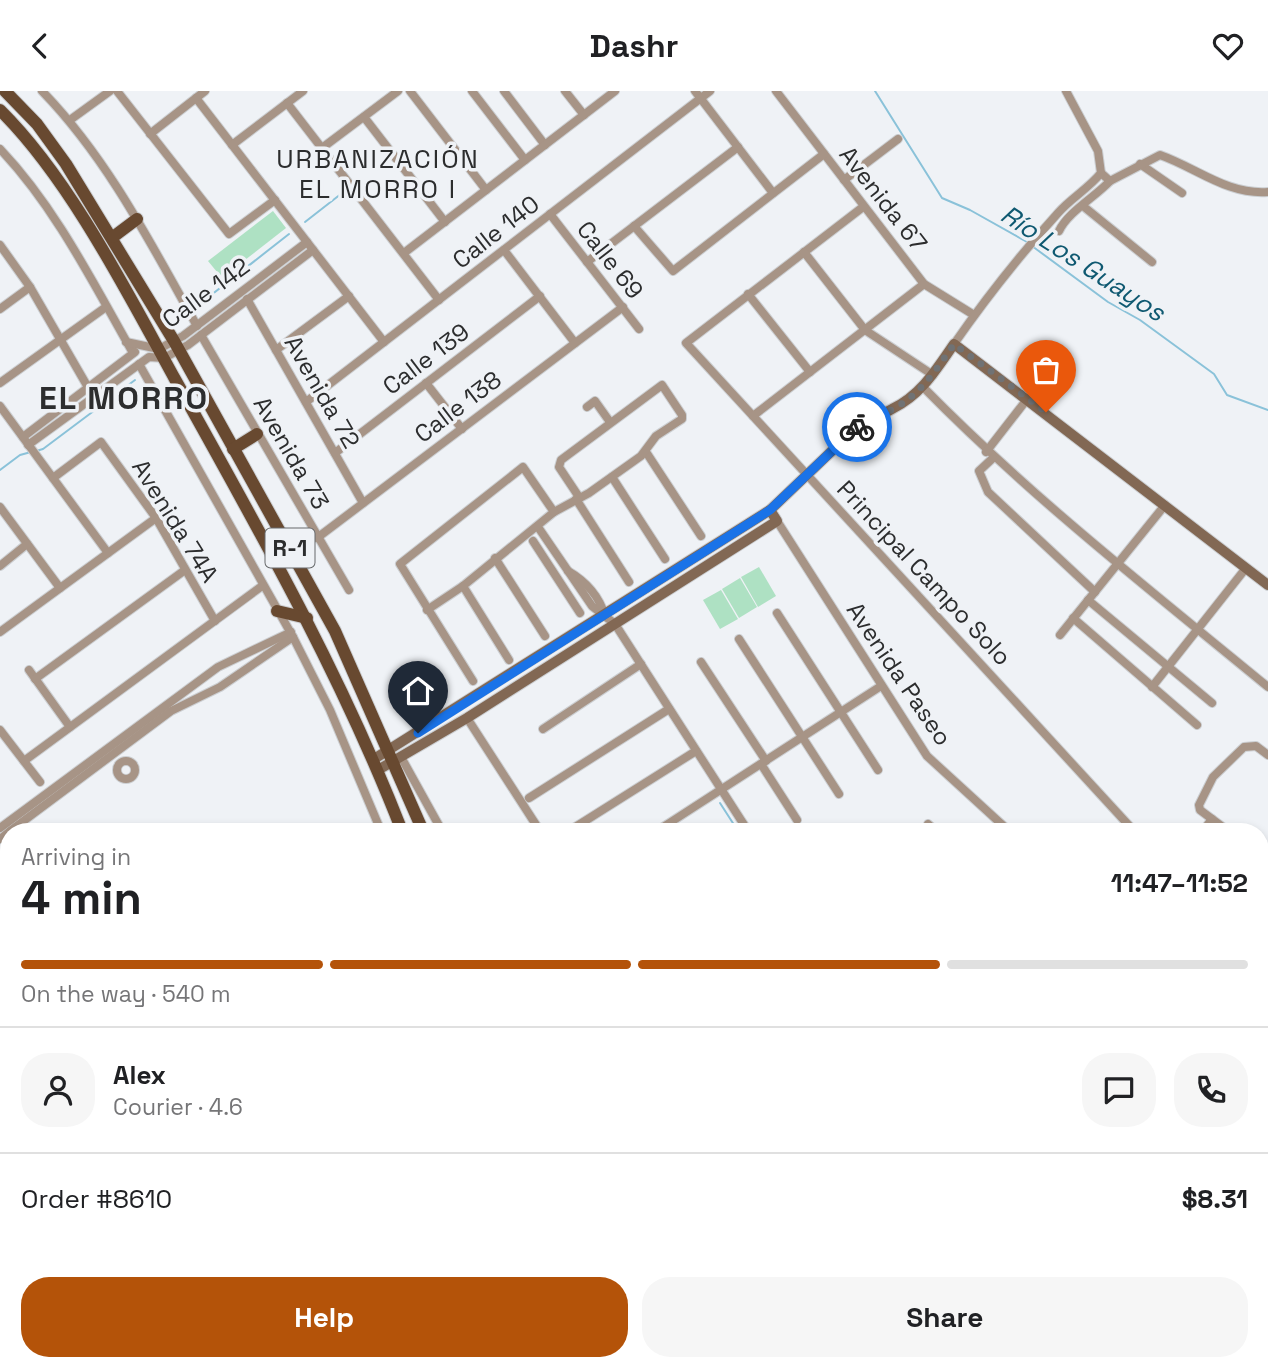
<!DOCTYPE html>
<html lang="en">
<head>
<meta charset="utf-8">
<style>
	body { margin:0; font-family:"Space Grotesk",sans-serif; background:#f6f6f6; color:#202124; height:100vh; display:flex; flex-direction:column; font-size:26px; white-space:nowrap }
	* { box-sizing:border-box; margin:0 }
	p { font-size:23px; color:#757577 }
	.icon { flex:none; width:38px; height:38px; fill:none; stroke:currentColor; stroke-width:2; stroke-linecap:round; stroke-linejoin:round }
	.map { position:relative; flex:1; overflow:hidden }
	.panel { position:absolute; left:0px; top:732px; width:1269px; height:548px; display:flex; flex-direction:column; background:#fff; border-radius:28px 28px 0 0; box-shadow:0 4px 10px #0003 }
	.panel>* { flex:none }
	.pin { position:absolute; display:grid; place-items:center; width:60px; height:60px; color:#fff; margin:-72px -30px; border-radius:50% 50% 50% 0; rotate:-45deg; box-shadow:0 0 7px #0007 }
	.pin .icon { rotate:45deg }
	.courier { position:absolute; display:grid; place-items:center; width:70px; height:70px; margin:-35px; border:5px solid #1a73e8; border-radius:50%; background:#fff; color:#222; box-shadow:0 2px 9px #0007 }
	.summary em { font-style:normal; font-weight:700 }
	.summary div { display:flex; flex-direction:column-reverse }
	.summary { display:flex; align-items:center; justify-content:space-between; height:119px; padding:0 21px }
	h1 { font-size:46px; font-weight:700; line-height:52px }
	.bar { display:grid; grid-template-columns:repeat(4,1fr); gap:10px 7px; align-content:center; height:84px; padding:0 21px }
	.bar i { height:9px; border-radius:5px; background:#e0e0e0 }
	.bar .selected { background:#b45309 }
	.bar p { grid-column:span 4 }
	.line { display:flex; align-items:center; gap:18px; padding:0 21px; border-top:2px solid #e0e0e0 }
	.line div { flex:1 }
	.round { display:grid; place-items:center; flex:none; width:74px; height:74px; border-radius:28px; background:#f6f6f6 }
	.cta { display:flex; gap:14px; margin-top:auto; padding:14px 21px }
	.cta a { flex:1; height:80px; border-radius:28px; background:#b45309; color:#fff; font-size:28px; font-weight:700; line-height:80px; text-align:center }
	.cta a+a { background:#f6f6f6; color:#202124 }
	header { display:flex; justify-content:space-between; align-items:center; height:91px; padding:0 21px; background:#fff; font-size:32px; font-weight:700 }
	.map>svg:first-child { display:block }
	.green { fill:#aee1c3 }
	.lines { fill:none; stroke-linecap:round; stroke-linejoin:round }
	.stream { stroke:#8ac2d9; stroke-width:2 }
	.street-casing { stroke:#cccfd2; stroke-width:10 }
	.secondary-casing { stroke:#cccfd2; stroke-width:12 }
	.primary-casing { stroke:#cccfd2; stroke-width:14 }
	.street { stroke:#a79486; stroke-width:8 }
	.secondary { stroke:#826854; stroke-width:10 }
	.primary { stroke:#684930; stroke-width:12 }
	.done { stroke:#707274; stroke-width:7; stroke-dasharray:0 12.6 }
	.route { stroke:#1a73e8; stroke-width:9 }
	.labels { text-anchor:middle; stroke-width:7; stroke-linejoin:round; paint-order:stroke }
	.shield { fill:#eff2f6; stroke:#66686a; stroke-width:2 }
	.shield-label { font-size:23px; font-weight:bold; fill:#2c2d2e }
	.street-label { font-size:24px; fill:#2c2d2e; stroke:#eff2f6 }
	.neighbourhood-label { font-size:26px; letter-spacing:2px; fill:#2c2d2e; stroke:#eff2f6 }
	.water-label { font-size:26px; font-style:italic; fill:#0f5971; stroke:#eff2f6 }
	.district-label { font-size:32px; font-weight:bold; letter-spacing:2px; fill:#2c2d2e; stroke:#eff2f6 }
</style>
</head>
<body>
<header><svg class="icon" aria-label="back" viewBox="0 0 24 24"><path d="M15 5l-7 7 7 7"/></svg>Dashr<svg class="icon" aria-label="heart" viewBox="0 0 24 24"><path d="M12 20l-8-8c-3-5 5-10 8-4 3-6 11-1 8 4z"/></svg></header>
<div class="map">
<svg width="1268" height="1279" viewBox="0 0 1268 1279">
	<rect width="100%" height="100%" fill="#eff2f6"/>
	<g class="green">
		<polygon points="273,120 286,137 222,187 208,170"/>
		<polygon points="759,476 776,505 758,516 741,486"/>
		<polygon points="740,487 757,516 739,527 722,498"/>
		<polygon points="721,499 738,528 720,538 703,509"/>
	</g>
	<g class="lines">
		<g class="stream">
			<polyline points="875,0 942,107 970,119 1027,151"/>
			<polyline points="305,131 346,99"/>
			<polyline points="1032,155 1108,211 1140,229 1214,283 1227,304 1268,319"/>
			<polyline points="192,219 289,143"/>
			<polyline points="36,360 43,358 135,289"/>
			<polyline points="0,379 20,364 31,361"/>
			<polyline points="720,712 738,740"/>
			<polyline points="1260,911 1268,917"/>
		</g>
		<g class="street-casing">
			<g id="street">
				<path d="M42 0C108 68 151 153 197 235"/>
				<polyline points="117,0 229,143 275,109"/>
				<polyline points="410,0 486,99"/>
				<polyline points="472,0 525,69"/>
				<polyline points="504,0 545,54"/>
				<polyline points="565,0 584,24"/>
				<polyline points="695,0 773,102"/>
				<polyline points="776,0 924,193 974,224"/>
				<polyline points="196,7 384,251"/>
				<polyline points="287,12 439,209"/>
				<polyline points="364,26 445,131"/>
				<polyline points="70,29 110,0"/>
				<polyline points="150,43 205,0"/>
				<polyline points="232,54 303,0"/>
				<polyline points="322,57 398,0"/>
				<path d="M0 58C56 117 93 192 133 262"/>
				<polyline points="1140,73 1182,102"/>
				<path d="M1101 82 1110 90 1160 64C1197 77 1227 104 1268 101"/>
				<polyline points="844,89 898,48"/>
				<polyline points="1083,115 1152,171"/>
				<polyline points="863,116 686,252 1134,740"/>
				<polyline points="550,123 639,238"/>
				<polyline points="634,135 673,180 824,63"/>
				<path d="M1059 140C1068 121 1095 106 1110 90"/>
				<polyline points="0,154 30,196 93,305"/>
				<polyline points="504,159 575,252"/>
				<polyline points="804,161 865,239 933,284"/>
				<polyline points="404,162 615,0"/>
				<polyline points="587,171 738,56"/>
				<polyline points="748,203 810,281"/>
				<polyline points="247,208 363,412"/>
				<polyline points="0,218 30,196"/>
				<polyline points="201,244 349,499"/>
				<polyline points="126,251 159,258 183,245 307,151"/>
				<path d="M954 253C986 207 1020 164 1058 122 1071 107 1088 98 1101 82L1098 60 1066 0"/>
				<polyline points="276,259 349,205"/>
				<polyline points="139,273 293,546 330,619 381,740"/>
				<polyline points="0,292 106,216"/>
				<polyline points="426,292 462,338"/>
				<path d="M923 296C1031 406 1149 498 1268 596"/>
				<polyline points="306,311 710,0"/>
				<polyline points="0,315 108,462"/>
				<polyline points="587,316 595,310 610,331"/>
				<polyline points="753,325 924,193"/>
				<polyline points="23,346 135,261"/>
				<polyline points="28,354 149,266 164,267 188,254 313,159"/>
				<polyline points="646,361 701,445"/>
				<polyline points="986,361 1028,307"/>
				<polyline points="335,362 540,205"/>
				<polyline points="993,367 979,380 988,401 1095,501"/>
				<polyline points="612,386 665,468"/>
				<polyline points="53,387 101,351 156,427 215,530"/>
				<polyline points="576,408 629,491"/>
				<polyline points="0,416 60,497"/>
				<polyline points="777,430 927,665 1009,740"/>
				<polyline points="538,436 592,515 615,533 748,740"/>
				<polyline points="317,447 623,216"/>
				<polyline points="533,450 580,522"/>
				<polyline points="495,467 545,545"/>
				<polyline points="0,475 27,453"/>
				<path d="M568 480C587 491 599 505 605 525"/>
				<polyline points="463,495 509,569"/>
				<polyline points="1088,509 1212,612"/>
				<polyline points="427,519 463,495 554,421 589,402 641,365 656,345 682,328 682,324 662,294 561,369 559,376 579,406"/>
				<polyline points="777,522 878,679"/>
				<polyline points="1073,527 1197,634"/>
				<polyline points="0,541 156,427"/>
				<polyline points="1060,544 1165,414"/>
				<polyline points="739,548 839,703"/>
				<polyline points="701,571 766,670"/>
				<polyline points="29,579 70,636"/>
				<polyline points="35,588 185,479"/>
				<polyline points="473,590 400,473 523,376 554,421"/>
				<polyline points="1152,596 1246,477"/>
				<polyline points="467,627 540,740"/>
				<polyline points="543,638 641,573"/>
				<polyline points="0,639 40,691"/>
				<polyline points="401,666 442,740"/>
				<circle cx="126" cy="679" r="9"/>
				<polyline points="24,670 262,495"/>
				<polyline points="761,673 797,729"/>
				<polyline points="529,707 669,618"/>
				<polyline points="928,733 936,740"/>
				<polyline points="0,737 218,576 291,541"/>
				<polyline points="10,740 171,620 220,596 293,546"/>
				<polyline points="569,740 696,660"/>
				<polyline points="657,740 881,595"/>
				<polyline points="1203,740 1212,728"/>
				<polyline points="1228,740 1200,719 1199,714 1213,686 1244,656 1256,655 1268,664"/>
				<polyline points="0,748 9,741"/>
				<polyline points="1260,765 1268,771"/>
				<polyline points="1260,851 1268,857"/>
				<polyline points="0,953 9,946"/>
				<polyline points="0,963 9,956"/>
				<polyline points="1260,977 1268,984"/>
				<polyline points="1265,1051 1268,1053"/>
				<polyline points="1260,1108 1268,1115"/>
				<polyline points="0,1149 9,1141"/>
				<polyline points="0,1151 9,1160"/>
				<polyline points="1260,1172 1268,1163"/>
				<polyline points="1260,1192 1268,1183"/>
				<polyline points="0,1223 9,1215"/>
				<polyline points="0,1251 9,1243"/>
				<polyline points="342,1270 350,1279"/>
				<polyline points="733,1270 744,1279"/>
				<polyline points="813,1270 824,1279"/>
				<polyline points="1062,1270 1071,1279"/>
				<polyline points="1222,1270 1228,1279"/>
				<polyline points="67,1279 75,1270"/>
				<polyline points="162,1279 172,1270"/>
				<polyline points="232,1279 241,1270"/>
				<polyline points="302,1279 312,1270"/>
				<polyline points="1160,1279 1168,1270"/>
				<polyline points="1177,1279 1185,1270"/>
			</g>
		</g>
		<g class="secondary-casing">
			<g id="secondary">
				<path d="M374 668 770 419 857 336C869 328 880 325 892 318 921 304 936 279 954 253L1268 494"/>
				<polyline points="378,679 467,627 777,430 770,419"/>
			</g>
		</g>
		<g class="primary-casing">
			<g id="primary">
				<polyline points="5,0 37,33 66,73 174,250 335,540 423,740"/>
				<path d="M0 19C70 88 128 203 176 290 258 437 341 583 402 740"/>
				<polyline points="113,146 137,128"/>
				<polyline points="233,358 257,343"/>
				<polyline points="277,520 307,527"/>
				<polyline points="757,1270 767,1279"/>
				<polyline points="786,1270 796,1279"/>
			</g>
		</g>
		<use href="#street" class="street"/>
		<use href="#secondary" class="secondary"/>
		<use href="#primary" class="primary"/>
	</g>
	<g class="lines">
		<path class="done" d="M857 336C869 328 880 325 893 318 921 303 936 279 954 253L1046 321"/>
		<polyline class="route" points="418,642 770,419 857,336"/>
	</g>
	<g class="labels">
		<rect class="shield" x="265.5" y="437.5" width="49" height="39" rx="5"/>
		<g class="shield-label">
			<text x="290" y="465">R-1</text>
		</g>
		<g class="street-label">
			<text transform="translate(883 108) rotate(52)" y="8">Avenida 67</text>
			<text transform="translate(496 141) rotate(-38)" y="8">Calle 140</text>
			<text transform="translate(610 169) rotate(52)" y="8">Calle 69</text>
			<text transform="translate(206 202) rotate(-36)" y="8">Calle 142</text>
			<text transform="translate(426 268) rotate(-37)" y="8">Calle 139</text>
			<text transform="translate(322 301) rotate(60)" y="8">Avenida 72</text>
			<text transform="translate(458 316) rotate(-37)" y="8">Calle 138</text>
			<text transform="translate(291 362) rotate(60)" y="8">Avenida 73</text>
			<text transform="translate(175 430) rotate(58)" y="8">Avenida 74A</text>
			<text transform="translate(924 482) rotate(47)" y="8">Principal Campo Solo</text>
			<text transform="translate(899 583) rotate(56)" y="8">Avenida Paseo</text>
		</g>
		<g class="neighbourhood-label">
			<text x="378" y="77">URBANIZACIÓN<tspan x="378" dy="30">EL MORRO I</tspan></text>
		</g>
		<g class="water-label">
			<text transform="translate(1083 172) rotate(33)" y="9">Río Los Guayos</text>
		</g>
		<g class="district-label">
			<text x="124" y="318">EL MORRO</text>
		</g>
	</g>
</svg>
<div class="pin" style="left:1046px;top:321px;background:#ea580c"><svg class="icon" aria-label="bag" viewBox="0 0 24 24"><path d="M5 8h14l-1 12H6zM9 8a3 3 0 0 1 6 0"/></svg></div>
<div class="pin" style="left:418px;top:642px;background:#1f2937"><svg class="icon" aria-label="home" viewBox="0 0 24 24"><path d="M3 11l9-7 9 7M6 9v11h12V9"/></svg></div>
<div class="courier" style="left:857px;top:336px"><svg class="icon" aria-label="bike" viewBox="0 0 24 24"><circle cx="6" cy="16" r="4"/><circle cx="18" cy="16" r="4"/><path d="M6 16l4-8h5l3 8M10 8l3 8H6M13 5h3"/></svg></div>
<section class="panel">
<div class="summary"><div><h1>4 min</h1><p>Arriving in</p></div><em>11:47–11:52</em></div>
<div class="bar"><i class="selected"></i><i class="selected"></i><i class="selected"></i><i></i><p>On the way · 540 m</p></div>
<div class="line" style="height:126px"><a class="round"><svg class="icon" aria-label="person" viewBox="0 0 24 24"><circle cx="12" cy="8" r="4"/><path d="M4 21q1-7 8-7t8 7"/></svg></a><div><b>Alex</b><p>Courier · 4.6</p></div><a class="round"><svg class="icon" aria-label="chat" viewBox="0 0 24 24"><path d="M4 5h16v11H9l-5 4z"/></svg></a><a class="round"><svg class="icon" aria-label="phone" viewBox="0 0 24 24"><path d="M5 4h4l2 5-3 2q2 4 5 5l2-3 5 2v4C11 20 4 13 5 4z"/></svg></a></div>
<div class="line" style="height:91px"><div>Order #8610</div><b>$8.31</b></div>
<div class="cta"><a>Help</a><a>Share</a></div>
</section>
</div>
</body>
</html>
